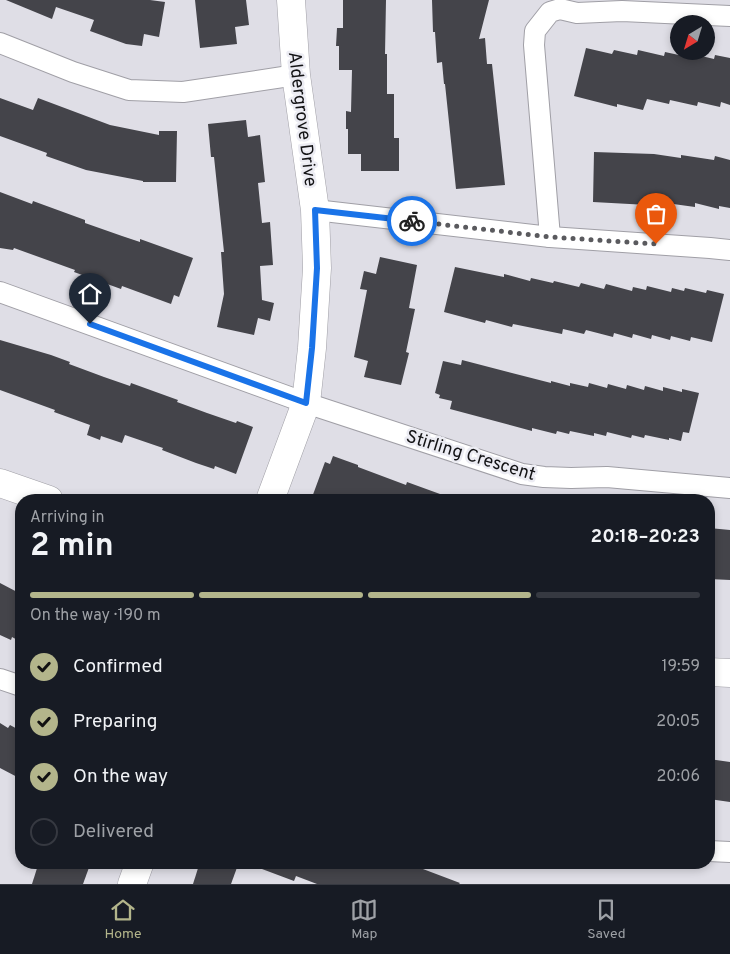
<!DOCTYPE html>
<html lang="en">
<head>
<meta charset="utf-8">
<style>
	body { margin:0; font-family:Overpass,sans-serif; background:#242831; color:#f1f3f6; height:100vh; display:flex; flex-direction:column; font-size:19px; white-space:nowrap }
	* { box-sizing:border-box; margin:0 }
	p { font-size:16px; color:#9ea1a6 }
	.icon { flex:none; width:28px; height:28px; fill:none; stroke:currentColor; stroke-width:2; stroke-linecap:round; stroke-linejoin:round }
	.map { position:relative; flex:1; overflow:hidden }
	.panel { position:absolute; left:15px; top:494px; width:700px; height:375px; display:flex; flex-direction:column; background:#171b24; border-radius:20px; box-shadow:0 2px 8px #0003 }
	.panel>* { flex:none }
	.needle { width:32px; rotate:218deg }
	.controls { position:absolute; left:670px; top:15px; display:grid; gap:10px }
	.controls a { display:grid; place-items:center; width:45px; height:45px; border-radius:50%; background:#171b24; box-shadow:0 2px 8px #0003; font-size:25px }
	.pin { position:absolute; display:grid; place-items:center; width:42px; height:42px; color:#fff; margin:-51px -21px; border-radius:50% 50% 50% 0; rotate:-45deg; box-shadow:0 0 5px #0007 }
	.pin .icon { rotate:45deg }
	.courier { position:absolute; display:grid; place-items:center; width:50px; height:50px; margin:-25px; border:4px solid #1a73e8; border-radius:50%; background:#fff; color:#222; box-shadow:0 1px 6px #0007 }
	.overview em { font-style:normal; font-weight:700 }
	.overview div { display:flex; flex-direction:column-reverse }
	.overview { display:flex; align-items:center; justify-content:space-between; height:85px; padding:0 15px }
	h1 { font-size:32px; font-weight:700; line-height:38px }
	.bar { display:grid; grid-template-columns:repeat(4,1fr); gap:8px 5px; align-content:center; height:60px; padding:0 15px }
	.bar i { height:6px; border-radius:4px; background:#363941 }
	.bar .current { background:#b3b58b }
	.bar p { grid-column:span 4 }
	ol { padding:0 15px; list-style:none }
	li { display:flex; align-items:center; gap:15px; height:55px }
	li p { margin-inline-start:auto }
	li .icon { padding:5px; border-radius:50%; background:#b3b58b; color:#111; stroke-width:4 }
	li:last-child { color:#9ea1a6 }
	li i { width:28px; height:28px; border:2px solid #363941; border-radius:50% }
	.tab-bar { display:flex; justify-content:space-around; align-items:center; height:70px; border-top:1px solid #363941; background:#171b24; font-size:14px; color:#9ea1a6 }
	.tab-bar a { display:grid; justify-items:center; gap:2px }
	.tab-bar .current { color:#b3b58b }
	.map>svg:first-child { display:block }
	.building { fill:#44444a }
	.lines { fill:none; stroke-linecap:round; stroke-linejoin:round }
	.street-casing { stroke:#a09fa6; stroke-width:22 }
	.secondary-casing { stroke:#a09fa6; stroke-width:29 }
	.street { stroke:#fff; stroke-width:20 }
	.secondary { stroke:#fff; stroke-width:28 }
	.done { stroke:#5a5a5e; stroke-width:5; stroke-dasharray:0 9 }
	.route { stroke:#1a73e8; stroke-width:6 }
	.labels { text-anchor:middle; stroke-width:5; stroke-linejoin:round; paint-order:stroke }
	.street-label { font-size:18px; fill:#131315; stroke:#ececf3 }
</style>
</head>
<body>
<div class="map">
<svg width="730" height="884" viewBox="0 0 730 884">
	<rect width="100%" height="100%" fill="#dfdee6"/>
	<g class="building">
		<polygon points="6,0 150,0 165,2 159,37 144,34 142,46 126,44 90,31 94,20 56,7 52,19"/>
		<polygon points="195,0 246,0 249,25 235,27 237,44 200,48"/>
		<polygon points="343,0 386,0 385,54 387,54 387,94 394,94 394,138 399,138 399,171 361,171 361,154 348,154 348,129 346,129 346,111 351,112 352,70 339,70 339,46 336,46 337,28 343,28"/>
		<polygon points="432,0 489,0 479,39 485,38 487,64 492,64 505,185 456,189 445,84 444,84 442,62 437,63 435,32 433,32"/>
		<polygon points="586,48 612,54 614,50 637,55 638,50 664,56 665,52 688,57 689,53 714,59 715,55 730,58 730,105 721,102 720,107 698,102 697,106 670,100 669,104 647,99 643,110 617,104 617,107 574,96"/>
		<polygon points="0,98 33,110 38,98 110,125 159,135 159,131 177,131 176,182 143,182 143,181 86,170 46,156 47,153 0,136"/>
		<polygon points="246,120 248,137 260,135 265,182 258,183 262,223 270,222 273,265 260,266 262,300 274,303 270,321 258,318 254,335 217,327 224,294 221,252 224,252 214,157 211,157 208,124"/>
		<polygon points="594,152 654,154 681,158 681,155 714,160 715,156 730,160 730,208 719,206 719,209 695,203 695,207 666,203 666,206 593,202"/>
		<polygon points="0,192 32,204 33,201 85,220 85,223 122,236 140,242 140,239 193,258 179,297 174,295 171,304 122,286 121,289 74,272 75,270 14,248 13,250 0,248"/>
		<polygon points="380,257 417,265 409,308 415,309 406,352 409,353 401,385 364,377 368,361 354,357 367,290 360,289 364,271 376,274"/>
		<polygon points="455,267 504,277 504,274 530,281 531,278 553,283 554,281 579,287 581,283 604,289 606,284 632,291 633,287 646,290 647,286 671,292 672,288 684,291 685,288 706,293 707,290 724,294 712,342 691,337 690,341 671,336 670,340 652,335 651,339 633,334 632,338 614,333 613,337 586,330 584,334 563,329 562,334 513,324 512,327 486,320 485,323 444,312"/>
		<polygon points="0,340 51,355 70,362 69,364 104,377 130,386 131,383 178,400 177,402 207,413 236,423 237,421 253,427 236,474 215,466 214,469 196,463 162,450 163,448 125,435 122,443 101,436 100,440 87,435 90,425 54,412 55,410 0,390"/>
		<polygon points="462,360 551,383 551,381 570,386 570,383 588,387 589,383 607,388 608,384 626,389 627,385 644,390 645,386 663,391 663,387 682,392 682,389 699,393 689,433 683,432 681,441 669,438 669,440 645,435 644,438 632,435 631,438 607,432 606,436 594,433 594,436 570,431 569,434 557,431 556,434 532,428 532,431 450,409 452,401 439,398 440,395 435,393 443,361 461,365"/>
		<polygon points="333,456 358,465 358,467 406,485 407,482 451,498 451,500 311,500 325,462 330,464"/>
		<polygon points="709,528 730,530 730,580 709,579"/>
		<polygon points="0,583 21,594 21,642 12,637 11,640 0,635"/>
		<polygon points="0,723 8,728 10,725 21,731 21,779 0,768"/>
		<polygon points="709,759 730,762 730,802 709,799"/>
		<polygon points="39,862 91,862 83,884 32,884"/>
		<polygon points="200,862 239,862 231,884 193,884"/>
		<polygon points="249,862 416,862 415,866 460,883 459,884 317,884 296,876 294,881 249,864"/>
	</g>
	<g class="lines">
		<g class="street-casing">
			<g id="street">
				<polyline points="0,43 73,72 129,90 183,92 296,75"/>
				<polyline points="315,210 550,237 710,248 730,250"/>
				<polyline points="550,237 534,45 535,31 550,12 560,9 577,13 622,11 730,16"/>
				<polyline points="0,292 306,403 522,474 544,477 571,478 607,477 730,488"/>
				<polyline points="0,679 21,686"/>
				<polyline points="709,851 730,852"/>
			</g>
		</g>
		<g class="secondary-casing">
			<g id="secondary">
				<polyline points="0,483 49,500"/>
				<polyline points="270,500 306,403 312,348 317,268 315,210 296,75 291,0"/>
				<polyline points="709,672 730,673"/>
				<polyline points="132,884 140,862"/>
			</g>
		</g>
		<use href="#street" class="street"/>
		<use href="#secondary" class="secondary"/>
	</g>
	<g class="lines">
		<polyline class="done" points="412,221 550,237 656,244"/>
		<polyline class="route" points="90,324 306,403 312,348 317,268 315,210 412,221"/>
	</g>
	<g class="labels">
		<g class="street-label">
			<text transform="translate(303 119) rotate(83)" y="6">Aldergrove Drive</text>
			<text transform="translate(471 455) rotate(17)" y="6">Stirling Crescent</text>
		</g>
	</g>
</svg>
<div class="controls">
<a><svg class="needle" viewBox="-14 -14 28 28"><path d="M0-13l5 13h-10z" fill="#e53935"/><path d="M0 13l5-13h-10z" fill="#9ea1a6"/></svg></a>
</div>
<div class="pin" style="left:656px;top:244px;background:#ea580c"><svg class="icon" aria-label="bag" viewBox="0 0 24 24"><path d="M5 8h14l-1 12H6zM9 8a3 3 0 0 1 6 0"/></svg></div>
<div class="pin" style="left:90px;top:324px;background:#1f2937"><svg class="icon" aria-label="home" viewBox="0 0 24 24"><path d="M3 11l9-7 9 7M6 9v11h12V9"/></svg></div>
<div class="courier" style="left:412px;top:221px"><svg class="icon" aria-label="bike" viewBox="0 0 24 24"><circle cx="6" cy="16" r="4"/><circle cx="18" cy="16" r="4"/><path d="M6 16l4-8h5l3 8M10 8l3 8H6M13 5h3"/></svg></div>
<section class="panel">
<div class="overview"><div><h1>2 min</h1><p>Arriving in</p></div><em>20:18–20:23</em></div>
<div class="bar"><i class="current"></i><i class="current"></i><i class="current"></i><i></i><p>On the way · 190 m</p></div>
<ol>
<li><svg class="icon" aria-label="check" viewBox="0 0 24 24"><path d="M5 12l5 5 9-10"/></svg>Confirmed<p>19:59</p></li>
<li><svg class="icon" aria-label="check" viewBox="0 0 24 24"><path d="M5 12l5 5 9-10"/></svg>Preparing<p>20:05</p></li>
<li><svg class="icon" aria-label="check" viewBox="0 0 24 24"><path d="M5 12l5 5 9-10"/></svg>On the way<p>20:06</p></li>
<li><i></i>Delivered</li>
</ol>
</section>
</div>
<nav class="tab-bar">
<a class="current"><svg class="icon" aria-label="home" viewBox="0 0 24 24"><path d="M3 11l9-7 9 7M6 9v11h12V9"/></svg>Home</a>
<a><svg class="icon" aria-label="map" viewBox="0 0 24 24"><path d="M3 6l6-2 6 2 6-2v14l-6 2-6-2-6 2zM9 4v14M15 6v14"/></svg>Map</a>
<a><svg class="icon" aria-label="saved" viewBox="0 0 24 24"><path d="M7 4h10v16l-5-4-5 4z"/></svg>Saved</a>
</nav>
</body>
</html>
